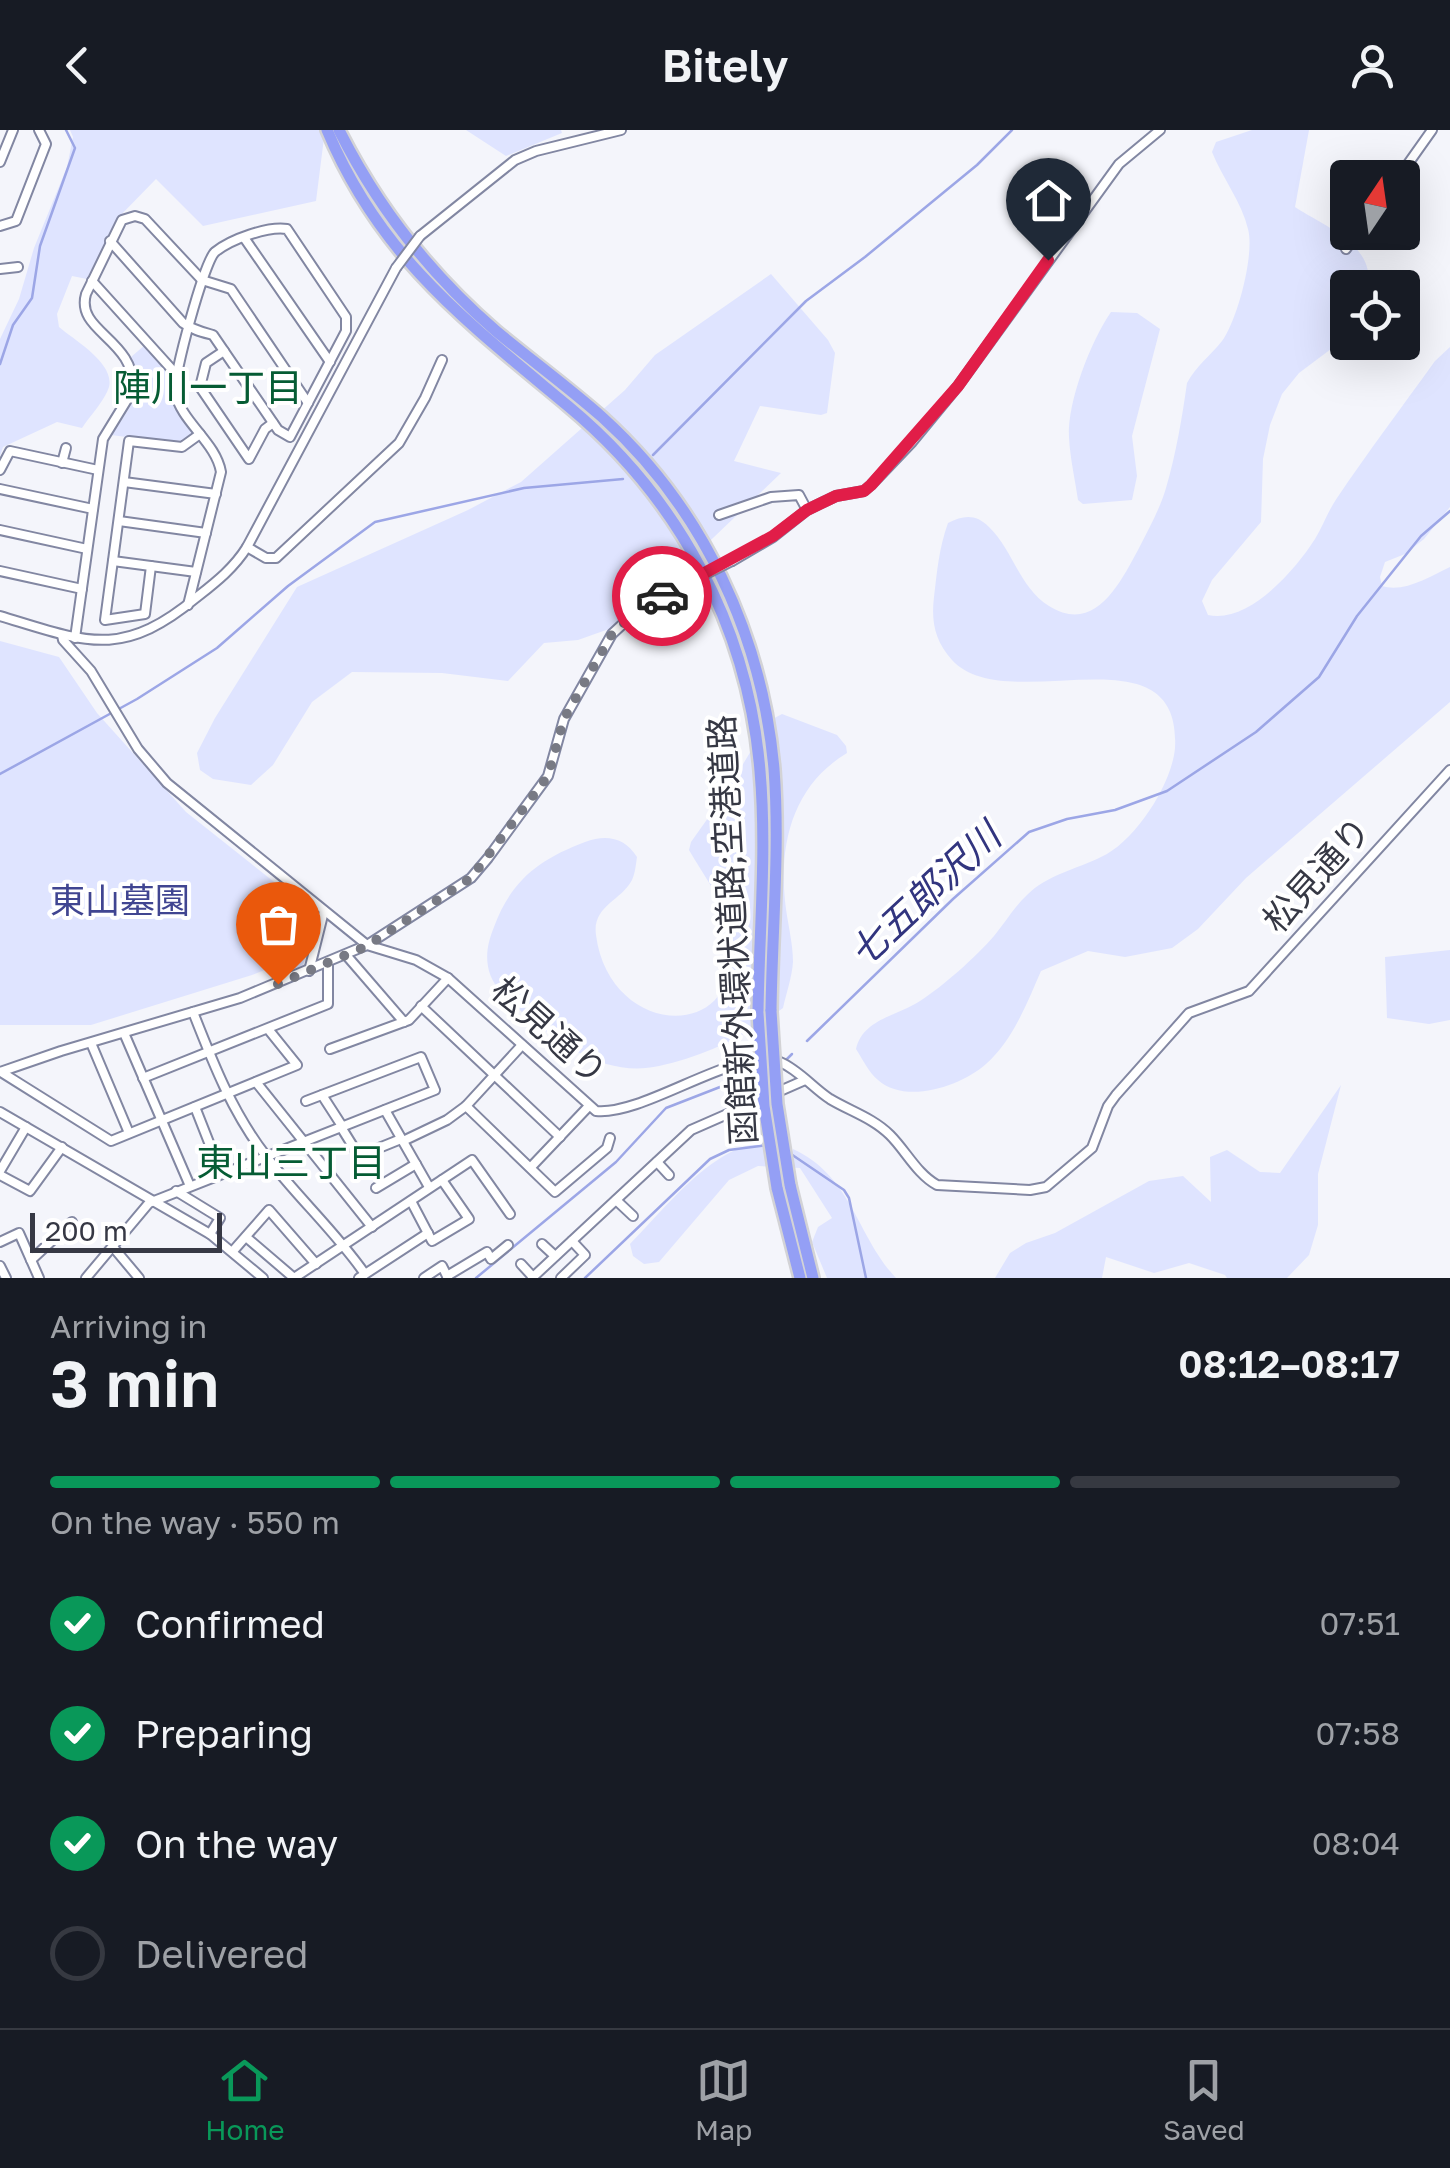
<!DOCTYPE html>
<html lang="en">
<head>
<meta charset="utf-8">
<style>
	body { margin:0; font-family:"Golos Text","Noto Sans JP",sans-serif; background:#242831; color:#f1f3f6; height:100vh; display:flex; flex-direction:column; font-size:38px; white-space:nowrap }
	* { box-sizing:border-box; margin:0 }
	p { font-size:32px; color:#9ea1a6 }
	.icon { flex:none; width:55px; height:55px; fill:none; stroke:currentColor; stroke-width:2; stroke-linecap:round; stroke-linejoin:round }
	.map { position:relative; height:1148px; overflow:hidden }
	.details { display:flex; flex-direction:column; background:#171b24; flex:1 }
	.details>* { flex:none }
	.needle { width:65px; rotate:13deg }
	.buttons { position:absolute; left:1330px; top:30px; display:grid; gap:20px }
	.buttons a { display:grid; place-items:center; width:90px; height:90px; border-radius:10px; background:#171b24; box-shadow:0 10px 40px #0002; font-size:50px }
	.scale { position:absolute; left:30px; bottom:25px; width:192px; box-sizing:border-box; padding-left:10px; border:5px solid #363844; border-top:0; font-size:28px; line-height:35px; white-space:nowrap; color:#363844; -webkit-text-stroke:8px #fff; paint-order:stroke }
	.pin { position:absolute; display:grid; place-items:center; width:85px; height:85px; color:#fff; margin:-102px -42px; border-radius:50% 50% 50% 0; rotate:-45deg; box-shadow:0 0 10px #0007 }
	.pin .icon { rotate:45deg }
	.courier { position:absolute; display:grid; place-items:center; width:100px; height:100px; margin:-50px; border:8px solid #e11d48; border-radius:50%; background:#fff; color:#222; box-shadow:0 2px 12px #0007 }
	.head em { font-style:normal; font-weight:600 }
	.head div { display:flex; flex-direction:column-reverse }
	.head { display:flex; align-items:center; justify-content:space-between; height:170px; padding:0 50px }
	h1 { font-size:65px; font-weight:600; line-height:75px }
	.bar { display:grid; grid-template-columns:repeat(4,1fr); gap:15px 10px; align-content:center; height:120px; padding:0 50px }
	.bar i { height:12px; border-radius:8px; background:#363941 }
	.bar .current { background:#099859 }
	.bar p { grid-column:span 4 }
	ol { padding:0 50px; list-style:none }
	li { display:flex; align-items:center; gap:30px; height:110px }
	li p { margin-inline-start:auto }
	li .icon { padding:10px; border-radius:50%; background:#099859; color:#fff; stroke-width:4 }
	li:last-child { color:#9ea1a6 }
	li i { width:55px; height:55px; border:5px solid #363941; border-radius:50% }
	header { display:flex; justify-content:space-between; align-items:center; height:130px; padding:0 50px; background:#171b24; font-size:45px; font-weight:600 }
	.tab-bar { display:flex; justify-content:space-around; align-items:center; height:140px; border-top:2px solid #363941; background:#171b24; font-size:28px; color:#9ea1a6 }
	.tab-bar a { display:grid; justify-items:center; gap:5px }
	.tab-bar .current { color:#099859 }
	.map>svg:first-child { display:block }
	.green { fill:#dfe4ff }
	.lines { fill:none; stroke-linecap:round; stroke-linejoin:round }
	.stream { stroke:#9ca6e6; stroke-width:2.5 }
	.minor-casing { stroke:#8287a2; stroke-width:12 }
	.highway-casing { stroke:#d3d3d6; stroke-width:16 }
	.minor { stroke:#fff; stroke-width:8 }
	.highway { stroke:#949ff5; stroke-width:11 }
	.minor-bridge-casing { stroke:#8287a2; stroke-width:12; stroke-linecap:butt }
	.highway-bridge-casing { stroke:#d3d3d6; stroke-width:16; stroke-linecap:butt }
	.minor-bridge { stroke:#fff; stroke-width:8 }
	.highway-bridge { stroke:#949ff5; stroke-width:11 }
	.done { stroke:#787a84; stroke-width:10; stroke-dasharray:0 18 }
	.route { stroke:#e11d48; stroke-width:12 }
	.labels { text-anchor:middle; stroke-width:8; stroke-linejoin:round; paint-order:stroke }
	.street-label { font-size:35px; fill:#363844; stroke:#fff }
	.park-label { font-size:35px; fill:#404591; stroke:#fff }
	.neighbourhood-label { font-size:38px; fill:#065c34; stroke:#fff }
	.water-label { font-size:38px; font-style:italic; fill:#32357f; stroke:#fff }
</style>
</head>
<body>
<header><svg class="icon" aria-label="back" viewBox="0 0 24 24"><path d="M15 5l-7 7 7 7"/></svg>Bitely<svg class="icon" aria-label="person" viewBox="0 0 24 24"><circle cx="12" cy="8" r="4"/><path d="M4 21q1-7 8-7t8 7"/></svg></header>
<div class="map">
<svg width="1450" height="1148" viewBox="0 0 1450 1148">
	<rect width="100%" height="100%" fill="#f4f5fb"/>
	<g class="green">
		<path d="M70 0H325L316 71 203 96 156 49 116 90 87 149 72 146 57 184 59 197C74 210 115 233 109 257 105 270 90 286 82 298L57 292 3 317 0 326V209L19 169 34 118 67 37 73 7Z"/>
		<polygon points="466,0 561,0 562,3 506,26"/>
		<path d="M1252 0H1309L1295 77C1325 97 1375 114 1368 157L1348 158 1347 207 1299 243 1282 264 1270 295 1263 329 1261 392 1212 450 1202 471 1208 485C1249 494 1296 439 1315 409 1323 396 1328 381 1337 368 1368 322 1402 277 1435 231L1450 217V377L1424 409 1405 424 1385 432 1380 447 1382 456C1404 463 1429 447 1450 437V572L1246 748 1198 799 1172 818 1125 827 1088 821 1041 841C1027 873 1013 910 986 934 961 956 906 975 878 950 869 943 862 928 856 919 863 889 897 886 920 871 942 857 976 827 994 806 1005 793 1014 777 1027 765 1047 745 1077 739 1101 727 1135 712 1172 654 1175 618 1182 493 1007 590 952 530 935 511 931 492 934 467 937 441 939 418 948 393 964 385 976 384 989 397 1013 420 1019 457 1049 476 1095 505 1120 453 1138 420 1148 400 1160 379 1166 358 1176 324 1182 288 1187 253 1196 236 1210 226 1222 211 1237 191 1255 124 1248 99 1242 73 1222 47 1212 22L1216 12Z"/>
		<polygon points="771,144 828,210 835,223 827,283 821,285 760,276 734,331 781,343 623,494 578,510 544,513 508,551 442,543 352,542 312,572 273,635 251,655 213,649 200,640 197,623 215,588 297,457 468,380 521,352 625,260 655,225"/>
		<path d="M1111 182 1137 183 1160 199 1132 306 1137 346 1132 370 1083 374 1078 370C1075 349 1070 328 1069 307 1067 272 1091 211 1111 182Z"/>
		<path d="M145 215 170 244 173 268 193 301V305L180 314 111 305C129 280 146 259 131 227Z"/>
		<polygon points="0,511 59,527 97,583 186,682 307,778 316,789 303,836 294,842 287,831 252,845 91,895 0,895"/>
		<path d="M782 584 837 605 846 616 847 623C794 655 779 711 785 771 787 791 793 812 793 832 792 847 786 864 783 878 748 905 703 927 659 936 606 948 559 914 522 882 509 869 494 859 489 841 485 825 488 812 494 797 511 750 540 729 585 712 607 704 625 708 637 727 636 734 635 744 632 750 621 771 592 776 596 805 610 915 761 916 726 788 719 765 701 741 689 720L691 712 725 664 769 591Z"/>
		<polygon points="1450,820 1450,890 1429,894 1387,888 1385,827"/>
		<polygon points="1341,955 1318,1044 1318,1095 1309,1125 1287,1148 1227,1148 1225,1145 1189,1133 1154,1143 1106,1127 1102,1148 995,1148 1010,1123 1026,1113 1055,1103 1149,1051 1183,1046 1211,1072 1210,1027 1227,1020 1260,1042 1280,1043"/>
		<path d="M762 1013 766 1030 791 1029 793 1019C852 1046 856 1105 896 1148H827L812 1112 818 1097 832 1088 800 1038 758 1036 729 1050 659 1132 644 1134 633 1126 630 1114C664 1080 712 1016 762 1013Z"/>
	</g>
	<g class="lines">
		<g class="stream">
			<polyline points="0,234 13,195 32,168 40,116 75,18 66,0"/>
			<polyline points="653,325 806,171 865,127 977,35 1012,0"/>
			<polyline points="0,644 137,569 217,518 288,456 375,392 524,358 623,349"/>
			<polyline points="807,911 953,769 1029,702 1067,689 1115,680 1167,661 1256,602 1319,547 1357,486 1421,406 1450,381"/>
			<polyline points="786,930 792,924"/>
			<polyline points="788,1022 844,1060 849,1068 866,1148"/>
			<polyline points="476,1148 616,1032 666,978 738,950"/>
			<polyline points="585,1148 710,1029 729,1020 767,1015"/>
		</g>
		<g class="minor-casing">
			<g id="minor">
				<polyline points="0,32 13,0"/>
				<polyline points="1398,48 1432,0"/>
				<polyline points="0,96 16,91 46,14 39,0"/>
				<polyline points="420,106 515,30 536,21 621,0"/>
				<polyline points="245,109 330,232"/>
				<path d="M110 111 183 193C193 200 202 202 213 205L278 300 290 307 346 201V187L287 99C268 96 231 109 215 122 204 132 173 247 175 262 181 292 216 312 221 342L188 475"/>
				<polyline points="1346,119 1358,102"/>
				<polyline points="0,139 18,137"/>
				<polyline points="92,151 176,244"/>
				<polyline points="224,221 206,233 200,257 249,329 265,299 273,293"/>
				<polyline points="62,333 66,318"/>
				<polyline points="0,340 10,321 98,340"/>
				<polyline points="124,352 216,364"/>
				<polyline points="0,359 93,379"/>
				<polyline points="719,385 771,367 799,365 807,380"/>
				<polyline points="119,391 206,403"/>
				<polyline points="0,400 87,419"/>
				<polyline points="247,417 266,428 276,428 399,313 425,268 442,230"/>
				<polyline points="113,431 196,442"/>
				<polyline points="732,431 773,407 807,380 836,366 864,361 871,355 912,312 958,256 1119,34 1160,0"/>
				<polyline points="151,436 145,484 105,490 129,311 182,317 200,304"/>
				<polyline points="0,441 82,459"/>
				<path d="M0 486C86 512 121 530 197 467 216 452 234 438 247 417L396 138"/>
				<polyline points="62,505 63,510 91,541 138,619 167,653 367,815 471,748 488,728 548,646 564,589 612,504 640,478 688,453"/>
				<path d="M75 508 103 309 133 260C136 209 75 202 86 164L122 90 135 86 145 89 202 150 231 159 308 273"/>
				<polyline points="347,826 404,892"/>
				<polyline points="309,841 324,781"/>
				<polyline points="421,876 560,1007"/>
				<path d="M193 882C213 933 232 982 266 1026 297 1067 335 1101 365 1144"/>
				<polyline points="124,903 190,1056"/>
				<polyline points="91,913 129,1003"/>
				<polyline points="330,919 409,890 448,848"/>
				<polyline points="740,935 757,971"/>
				<path d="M0 942 61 921 240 868 367 815 416 830 448 848 596 981C645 986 738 915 780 932 799 940 813 958 830 969 850 981 873 988 890 1005 906 1021 917 1044 937 1055L1030 1060 1046 1057 1092 1018 1108 976 1116 965 1189 883 1249 861 1450 640"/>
				<polyline points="1,942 111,1011 297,935 268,899"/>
				<polyline points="143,948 328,874 328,833"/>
				<polyline points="256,952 372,1097"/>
				<polyline points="322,965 342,996"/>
				<polyline points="466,976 555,1062 607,1018 610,1008"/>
				<polyline points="195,977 221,1043"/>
				<polyline points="385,980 429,1057"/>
				<polyline points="0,982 210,1104 263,1148"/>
				<polyline points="341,997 359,1026 401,1009"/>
				<polyline points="403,1011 447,990 466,976 522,915"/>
				<polyline points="657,1032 669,1045"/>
				<polyline points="531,1037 588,977"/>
				<polyline points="0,1041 26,997"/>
				<polyline points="0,1045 30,1061 62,1017"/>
				<polyline points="376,1058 416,1034"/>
				<polyline points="176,1061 220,1088 210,1104"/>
				<polyline points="616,1070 633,1086"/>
				<polyline points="411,1071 432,1111 469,1089 442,1050"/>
				<polyline points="246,1107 294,1148 472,1030 510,1084"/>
				<polyline points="0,1112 19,1103 39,1148"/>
				<polyline points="542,1114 555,1126"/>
				<polyline points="113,1117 139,1148"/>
				<polyline points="233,1121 269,1080 316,1134"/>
				<polyline points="31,1130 72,1092"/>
				<polyline points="521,1134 533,1147"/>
				<polyline points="0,1136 6,1148"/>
				<polyline points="447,1146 487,1122 491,1129 508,1115"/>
				<polyline points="86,1148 149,1073 435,960 421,927 306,971"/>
				<polyline points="359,1148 428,1103"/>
				<polyline points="424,1148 442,1136 448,1148"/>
				<polyline points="532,1148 691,1000 805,950"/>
				<polyline points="561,1148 585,1125 572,1111"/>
			</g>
		</g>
		<g class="highway-casing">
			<g id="highway">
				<path d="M327 0C380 127 466 191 568 276 679 368 748 497 760 641 767 721 759 803 758 883"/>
				<path d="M339 0C378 78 430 144 496 201 531 230 568 257 602 287 703 378 762 505 774 639 780 719 772 801 771 881"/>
				<polyline points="790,1055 813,1148"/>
				<polyline points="777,1058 800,1148"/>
			</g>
		</g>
		<use href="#minor" class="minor"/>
		<use href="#highway" class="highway"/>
		<g class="minor-bridge-casing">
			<g id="minor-bridge">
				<polyline points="396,138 420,106"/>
				<polyline points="688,453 732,431"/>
			</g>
		</g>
		<g class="highway-bridge-casing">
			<g id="highway-bridge">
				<polyline points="771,881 777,974 790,1055"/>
				<polyline points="758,883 764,976 777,1058"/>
			</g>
		</g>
		<use href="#minor-bridge" class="minor-bridge"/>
		<use href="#highway-bridge" class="highway-bridge"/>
	</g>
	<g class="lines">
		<polyline class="done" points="278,854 367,816 471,748 548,646 564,589 612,504 640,478 662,466"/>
		<polyline class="route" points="662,466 773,406 807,380 836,366 864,361 871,355 958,256 1048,130"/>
	</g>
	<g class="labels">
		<g class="street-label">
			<text transform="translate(1317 745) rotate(-48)" y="12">松見通り</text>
			<text transform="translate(733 800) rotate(-93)" y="12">函館新外環状道路;空港道路</text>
			<text transform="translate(549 901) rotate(42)" y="12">松見通り</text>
		</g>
		<g class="park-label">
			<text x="120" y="783">東山墓園</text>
		</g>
		<g class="neighbourhood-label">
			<text x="208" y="271">陣川一丁目</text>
			<text x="291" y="1046">東山三丁目</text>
		</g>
		<g class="water-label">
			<text transform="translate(925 765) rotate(-43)" y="13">七五郎沢川</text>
		</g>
	</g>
</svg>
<div class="buttons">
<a><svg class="needle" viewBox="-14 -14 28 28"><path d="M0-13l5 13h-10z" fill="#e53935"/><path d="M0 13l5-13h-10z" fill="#9ea1a6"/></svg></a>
<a><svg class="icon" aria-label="locate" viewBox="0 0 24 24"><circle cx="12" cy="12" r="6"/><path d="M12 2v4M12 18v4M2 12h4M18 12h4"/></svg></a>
</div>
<div class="scale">200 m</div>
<div class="pin" style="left:278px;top:854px;background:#ea580c"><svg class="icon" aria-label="bag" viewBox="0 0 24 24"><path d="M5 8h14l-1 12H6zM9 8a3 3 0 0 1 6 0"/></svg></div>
<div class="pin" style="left:1048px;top:130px;background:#1f2937"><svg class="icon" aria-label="home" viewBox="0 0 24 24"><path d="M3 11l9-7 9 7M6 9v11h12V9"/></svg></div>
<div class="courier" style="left:662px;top:466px"><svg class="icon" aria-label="car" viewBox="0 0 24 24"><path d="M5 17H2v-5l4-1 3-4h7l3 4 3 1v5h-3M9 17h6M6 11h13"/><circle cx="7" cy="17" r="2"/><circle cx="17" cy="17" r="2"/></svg></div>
</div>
<section class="details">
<div class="head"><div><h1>3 min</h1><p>Arriving in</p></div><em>08:12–08:17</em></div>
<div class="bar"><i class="current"></i><i class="current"></i><i class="current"></i><i></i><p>On the way · 550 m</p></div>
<ol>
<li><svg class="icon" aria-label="check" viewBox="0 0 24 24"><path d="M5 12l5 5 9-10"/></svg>Confirmed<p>07:51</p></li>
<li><svg class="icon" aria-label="check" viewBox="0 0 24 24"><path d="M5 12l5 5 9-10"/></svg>Preparing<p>07:58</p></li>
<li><svg class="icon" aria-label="check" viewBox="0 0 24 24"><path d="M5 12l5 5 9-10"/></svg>On the way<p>08:04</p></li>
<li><i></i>Delivered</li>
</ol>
</section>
<nav class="tab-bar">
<a class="current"><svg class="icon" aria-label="home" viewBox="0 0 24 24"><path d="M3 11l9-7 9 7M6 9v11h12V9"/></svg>Home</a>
<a><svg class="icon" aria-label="map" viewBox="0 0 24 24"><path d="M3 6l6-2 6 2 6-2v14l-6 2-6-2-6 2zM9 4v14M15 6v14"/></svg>Map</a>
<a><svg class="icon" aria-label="saved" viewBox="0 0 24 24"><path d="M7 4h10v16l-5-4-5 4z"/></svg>Saved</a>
</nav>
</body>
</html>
